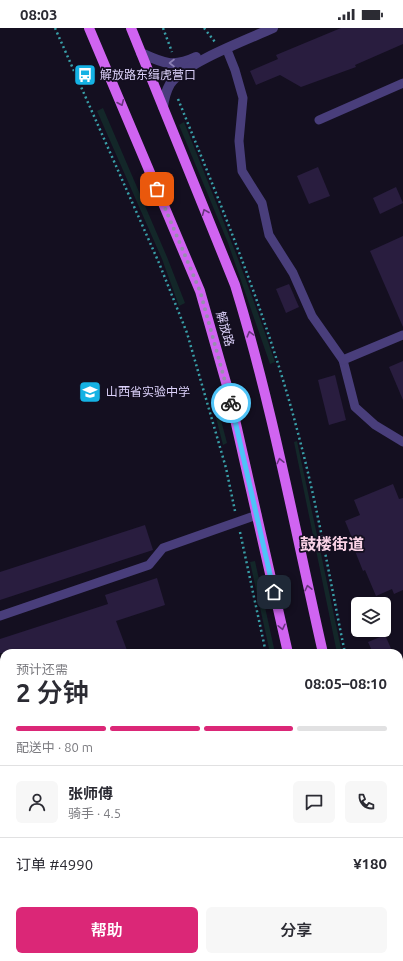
<!DOCTYPE html>
<html lang="zh">
<head>
<meta charset="utf-8">
<style>
	body { margin:0; font-family:Ubuntu,"Noto Sans SC",sans-serif; background:#f7f7f7; color:#2b2b33; height:100vh; display:flex; flex-direction:column; font-size:15px; white-space:nowrap }
	* { box-sizing:border-box; margin:0 }
	p { font-size:13px; color:#7c7c81 }
	.icon { flex:none; width:22px; height:22px; fill:none; stroke:currentColor; stroke-width:2; stroke-linecap:round; stroke-linejoin:round }
	.map { position:relative; flex:1; overflow:hidden }
	.drawer { position:absolute; left:0px; top:621px; width:403px; height:312px; display:flex; flex-direction:column; background:#fff; border-radius:12px 12px 0 0; box-shadow:0 1px 3px #0004 }
	.drawer>* { flex:none }
	.fabs { position:absolute; left:351px; top:569px; display:grid; gap:8px }
	.fabs a { display:grid; place-items:center; width:40px; height:40px; border-radius:6px; background:#fff; box-shadow:0 1px 3px #0004; font-size:20px }
	.pin { position:absolute; display:grid; place-items:center; width:34px; height:34px; color:#fff; margin:-17px; border-radius:8px; box-shadow:0 2px 6px #0006 }
	.courier { position:absolute; display:grid; place-items:center; width:40px; height:40px; margin:-20px; border:3px solid #4fc3f7; border-radius:50%; background:#fff; color:#222; box-shadow:0 1px 5px #0007 }
	.headline em { font-style:normal; font-weight:600 }
	.headline div { display:flex; flex-direction:column-reverse }
	.headline { display:flex; align-items:center; justify-content:space-between; height:68px; padding:0 16px }
	h1 { font-size:26px; font-weight:600; line-height:30px }
	.bar { display:grid; grid-template-columns:repeat(4,1fr); gap:6px 4px; align-content:center; height:48px; padding:0 16px }
	.bar i { height:5px; border-radius:3px; background:#e1e1e2 }
	.bar .on { background:#db2777 }
	.bar p { grid-column:span 4 }
	.line { display:flex; align-items:center; gap:10px; padding:0 16px; border-top:1px solid #e1e1e2 }
	.line div { flex:1 }
	.round { display:grid; place-items:center; flex:none; width:42px; height:42px; border-radius:6px; background:#f7f7f7 }
	.action { display:flex; gap:8px; margin-top:auto; padding:8px 16px }
	.action a { flex:1; height:46px; border-radius:6px; background:#db2777; color:#fff; font-size:16px; font-weight:600; line-height:46px; text-align:center }
	.action a+a { background:#f7f7f7; color:#2b2b33 }
	.status { display:flex; justify-content:space-between; align-items:center; height:28px; padding:0 20px; background:#fff; direction:ltr }
	.status svg { height:11px; fill:currentColor }
	.map>svg:first-child { display:block }
	.green { fill:#132729 }
	.building { fill:#291d3f }
	.lines { fill:none; stroke-linecap:round; stroke-linejoin:round }
	.path { stroke:#399fa8; stroke-width:2.5; stroke-dasharray:2 3; stroke-linecap:butt }
	.service { stroke:#493e7b; stroke-width:9 }
	.minor { stroke:#493e7b; stroke-width:10 }
	.primary { stroke:#d064f1; stroke-width:10 }
	.oneway { stroke:#8c81b5 }
	.oneway2 { stroke:#69357e }
	.done { stroke:#978eae; stroke-width:4; stroke-dasharray:0 7.2 }
	.route { stroke:#4fc3f7; stroke-width:5 }
	.labels { text-anchor:middle; stroke-width:3.5; stroke-linejoin:round; paint-order:stroke }
	.poi-label { font-size:12px; fill:#ddd2fb; stroke:#140f20; text-anchor:start }
	.street-label { font-size:12px; fill:#ddd2fb; stroke:#140f20 }
	.district-label { font-size:16px; font-weight:bold; fill:#fbd4e7; stroke:#140f20 }
</style>
</head>
<body>
<div class="status"><b>08:03</b><svg viewBox="0 0 49 12"><path d="M0 12V9h3v3zM5 12V6h3v6zM10 12V3h3v9zM15 12V0h3v12zM26 1h20v11H26zM47 4h2v5h-2z"/></svg></div>
<div class="map">
<svg width="403" height="933" viewBox="0 0 403 933">
	<rect width="100%" height="100%" fill="#140f20"/>
	<g class="green">
		<polygon points="103,80 167,229 185,275 179,278 162,231 97,83"/>
		<path d="M184 94C216 174 248 253 275 334L270 336 228 215 179 97Z"/>
		<polygon points="217,377 227,415 223,417 213,378"/>
		<polygon points="297,413 342,625 337,625 294,414"/>
		<polygon points="255,533 275,625 270,625 250,534"/>
	</g>
	<g class="building">
		<polygon points="341,0 403,0 403,16 355,37 356,39 301,59 280,47 256,57 250,43 278,31 276,27"/>
		<polygon points="318,139 330,168 309,176 297,148"/>
		<polygon points="396,159 403,175 380,186 373,170"/>
		<polygon points="403,208 403,299 370,223"/>
		<polygon points="289,256 299,279 286,285 276,261"/>
		<polygon points="403,333 403,372 389,339"/>
		<polygon points="335,347 346,392 329,397 318,352"/>
		<polygon points="393,456 399,471 403,470 403,562 394,566 392,561 376,568 365,542 363,543 353,518 355,517 345,493 360,487 354,472"/>
		<polygon points="145,497 153,522 0,572 0,544"/>
		<polygon points="157,550 165,577 116,593 128,625 0,625 0,611 108,576 105,567"/>
		<polygon points="385,607 393,625 373,625 368,614"/>
	</g>
	<g class="lines">
		<g class="path">
			<polyline points="55,0 159,235 187,305 226,440 235,483"/>
			<polyline points="163,0 172,24"/>
			<polyline points="204,0 215,14"/>
			<path d="M178 71C223 182 269 292 299 409 318 480 330 553 345 625"/>
			<polyline points="240,504 266,625"/>
			<polyline points="399,870 403,888"/>
			<polyline points="330,929 332,933"/>
		</g>
		<g class="service">
			<polyline points="227,22 235,42 243,70 239,113 242,143 262,175 269,207 293,245 312,288 343,332 355,379 375,397 403,414"/>
			<polyline points="319,92 403,55"/>
			<polyline points="343,332 403,307"/>
			<polyline points="0,588 149,537 163,520 257,487"/>
			<polyline points="0,720 4,729"/>
			<polyline points="0,772 4,770"/>
			<polyline points="0,851 4,850"/>
		</g>
		<g class="minor">
			<path d="M141 25C163 35 173 40 196 29"/>
			<path d="M163 79C164 71 166 63 170 56 184 35 249 11 273 0"/>
			<polyline points="138,929 140,933"/>
		</g>
		<g class="primary">
			<polyline points="89,0 200,263 229,365 288,625"/>
			<path d="M131 0 235 257C272 377 295 502 323 625"/>
			<polyline points="357,929 358,933"/>
			<polyline points="393,929 394,933"/>
		</g>
	</g>
	<defs><path id="oneway-chevron" d="M-2-3.5L2.5 0L-2 3.5" fill="none" stroke-width="1.6" stroke-linecap="round" stroke-linejoin="round"/></defs>
	<use class="oneway" href="#oneway-chevron" transform="translate(172 35) rotate(180)"/>
	<g class="oneway2">
		<use href="#oneway-chevron" transform="translate(121 75) rotate(67)"/>
		<use href="#oneway-chevron" transform="translate(205 184) rotate(-112)"/>
		<use href="#oneway-chevron" transform="translate(250 306) rotate(-105)"/>
		<use href="#oneway-chevron" transform="translate(280 433) rotate(-103)"/>
		<use href="#oneway-chevron" transform="translate(308 560) rotate(-103)"/>
		<use href="#oneway-chevron" transform="translate(282 599) rotate(77)"/>
	</g>
	<g class="lines">
		<polyline class="done" points="157,161 200,263 231,375"/>
		<polyline class="route" points="231,375 274,564"/>
	</g>
	<defs>
		<g id="bus-square" transform="scale(1.15)"><rect x="-9" y="-9" width="18" height="18" rx="4" fill="#15b2e4" stroke="#140f20"/><path d="M-5-6H5V4H4V6H2V4H-2V6H-4V4H-5ZM-3.5-4V0h7V-4ZM-3.5 1.2v1.5H-2V1.2ZM2 1.2v1.5H3.5V1.2Z" fill="#fff"/></g>
		<g id="school-square" transform="scale(1.15)"><rect x="-9" y="-9" width="18" height="18" rx="4" fill="#15b2e4" stroke="#140f20"/><path d="M0-5L7-2L0 1L-7-2ZM-4 1L0 2.5L4 1V4Q0 6-4 4Z" fill="#fff"/></g>
	</defs>
	<g fill-rule="evenodd">
		<use href="#bus-square" x="85" y="47"/>
		<use href="#school-square" x="90" y="364"/>
	</g>
	<g class="labels">
		<g class="poi-label">
			<text x="100" y="51">解放路东缉虎营口</text>
			<text x="106" y="368">山西省实验中学</text>
		</g>
		<g class="street-label">
			<text transform="translate(225 301) rotate(74)" y="4">解放路</text>
		</g>
		<g class="district-label">
			<text x="332" y="522">鼓楼街道</text>
		</g>
	</g>
</svg>
<div class="fabs">
<a><svg class="icon" aria-label="layers" viewBox="0 0 24 24"><path d="M12 4l9 5-9 5-9-5zM3 14l9 5 9-5"/></svg></a>
</div>
<div class="pin" style="left:157px;top:161px;background:#ea580c"><svg class="icon" aria-label="bag" viewBox="0 0 24 24"><path d="M5 8h14l-1 12H6zM9 8a3 3 0 0 1 6 0"/></svg></div>
<div class="pin" style="left:274px;top:564px;background:#1f2937"><svg class="icon" aria-label="home" viewBox="0 0 24 24"><path d="M3 11l9-7 9 7M6 9v11h12V9"/></svg></div>
<div class="courier" style="left:231px;top:375px"><svg class="icon" aria-label="bike" viewBox="0 0 24 24"><circle cx="6" cy="16" r="4"/><circle cx="18" cy="16" r="4"/><path d="M6 16l4-8h5l3 8M10 8l3 8H6M13 5h3"/></svg></div>
<section class="drawer">
<div class="headline"><div><h1>2 分钟</h1><p>预计还需</p></div><em>08:05–08:10</em></div>
<div class="bar"><i class="on"></i><i class="on"></i><i class="on"></i><i></i><p>配送中 · 80 m</p></div>
<div class="line" style="height:72px"><a class="round"><svg class="icon" aria-label="person" viewBox="0 0 24 24"><circle cx="12" cy="8" r="4"/><path d="M4 21q1-7 8-7t8 7"/></svg></a><div><b>张师傅</b><p>骑手 · 4.5</p></div><a class="round"><svg class="icon" aria-label="chat" viewBox="0 0 24 24"><path d="M4 5h16v11H9l-5 4z"/></svg></a><a class="round"><svg class="icon" aria-label="phone" viewBox="0 0 24 24"><path d="M5 4h4l2 5-3 2q2 4 5 5l2-3 5 2v4C11 20 4 13 5 4z"/></svg></a></div>
<div class="line" style="height:52px"><div>订单 #4990</div><b>¥180</b></div>
<div class="action"><a>帮助</a><a>分享</a></div>
</section>
</div>
</body>
</html>
